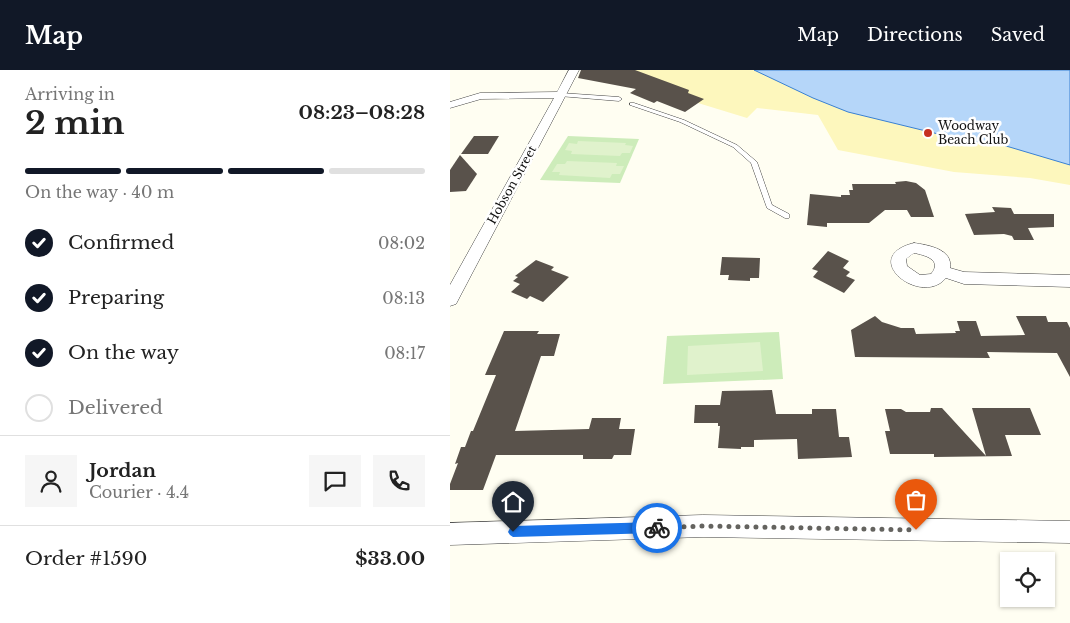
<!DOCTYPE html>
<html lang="en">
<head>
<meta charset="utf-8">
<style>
	body { margin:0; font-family:"Libre Baskerville",serif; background:#f6f6f6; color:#222; height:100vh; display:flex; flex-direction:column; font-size:19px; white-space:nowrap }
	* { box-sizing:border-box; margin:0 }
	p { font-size:16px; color:#767676 }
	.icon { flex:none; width:28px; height:28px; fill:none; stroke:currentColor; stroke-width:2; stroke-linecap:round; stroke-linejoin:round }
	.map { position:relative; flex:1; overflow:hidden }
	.drawer { display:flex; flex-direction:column; background:#fff; width:450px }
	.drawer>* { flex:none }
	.controls { position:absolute; left:550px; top:482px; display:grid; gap:10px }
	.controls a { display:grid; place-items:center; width:55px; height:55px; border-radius:0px; background:#fff; box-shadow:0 1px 4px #0004; font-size:25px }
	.pin { position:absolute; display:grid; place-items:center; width:42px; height:42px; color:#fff; margin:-51px -21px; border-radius:50% 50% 50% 0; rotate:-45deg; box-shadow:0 0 5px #0007 }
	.pin .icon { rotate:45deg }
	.courier { position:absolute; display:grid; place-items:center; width:50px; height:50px; margin:-25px; border:4px solid #1a73e8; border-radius:50%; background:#fff; color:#222; box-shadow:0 1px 6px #0007 }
	.summary em { font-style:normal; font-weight:700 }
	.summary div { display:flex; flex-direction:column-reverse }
	.summary { display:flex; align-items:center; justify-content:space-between; height:85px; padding:0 25px }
	h1 { font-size:32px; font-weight:700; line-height:38px }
	.bar { display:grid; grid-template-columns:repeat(4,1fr); gap:8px 5px; align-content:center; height:60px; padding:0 25px }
	.bar i { height:6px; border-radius:4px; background:#e0e0e0 }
	.bar .on { background:#111827 }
	.bar p { grid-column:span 4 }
	.line { display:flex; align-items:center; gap:12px; padding:0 25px; border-top:1px solid #e0e0e0 }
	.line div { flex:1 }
	.round { display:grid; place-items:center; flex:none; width:52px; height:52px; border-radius:0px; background:#f6f6f6 }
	ol { padding:0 25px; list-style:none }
	li { display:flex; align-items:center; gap:15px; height:55px }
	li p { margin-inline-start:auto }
	li .icon { padding:5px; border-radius:50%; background:#111827; color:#fff; stroke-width:4 }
	li:last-child { color:#767676 }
	li i { width:28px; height:28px; border:2px solid #e0e0e0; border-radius:50% }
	header { display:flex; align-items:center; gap:30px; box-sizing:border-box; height:70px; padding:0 25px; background:#111827; color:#fff }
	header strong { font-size:24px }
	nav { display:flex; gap:28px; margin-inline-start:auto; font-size:18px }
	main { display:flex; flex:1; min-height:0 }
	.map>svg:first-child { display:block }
	.green { fill:#cdecba }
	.sand { fill:#fdf7bd }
	.pitch { fill:#e0f2cc }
	.water { fill:#b5d6f9; stroke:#3980d3 }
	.building { fill:#59524b }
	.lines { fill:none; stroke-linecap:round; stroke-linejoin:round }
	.lane-casing { stroke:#434343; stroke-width:1 }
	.street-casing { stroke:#434343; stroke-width:1 }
	.lane { fill:#fff; fill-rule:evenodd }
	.street { fill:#fff; fill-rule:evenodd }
	.route { fill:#1a73e8 }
	.done { stroke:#64635f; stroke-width:5; stroke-dasharray:0 9 }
	.poi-dot { fill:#c63021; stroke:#fff; stroke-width:2 }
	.labels { text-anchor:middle; stroke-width:5; stroke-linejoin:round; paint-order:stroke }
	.far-poi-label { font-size:12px; fill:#101010; stroke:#fff; text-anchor:start }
	.far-street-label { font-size:12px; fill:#101010; stroke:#fff }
</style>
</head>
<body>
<header>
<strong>Map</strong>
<nav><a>Map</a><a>Directions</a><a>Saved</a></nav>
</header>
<main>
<section class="drawer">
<div class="summary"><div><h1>2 min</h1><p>Arriving in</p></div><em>08:23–08:28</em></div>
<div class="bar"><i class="on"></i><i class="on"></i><i class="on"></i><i></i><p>On the way · 40 m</p></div>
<ol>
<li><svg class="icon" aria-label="check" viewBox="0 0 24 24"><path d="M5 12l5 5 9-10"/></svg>Confirmed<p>08:02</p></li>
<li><svg class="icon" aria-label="check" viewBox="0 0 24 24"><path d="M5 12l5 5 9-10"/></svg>Preparing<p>08:13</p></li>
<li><svg class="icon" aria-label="check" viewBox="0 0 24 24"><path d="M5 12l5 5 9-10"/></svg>On the way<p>08:17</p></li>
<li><i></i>Delivered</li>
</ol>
<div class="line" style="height:90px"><a class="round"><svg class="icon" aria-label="person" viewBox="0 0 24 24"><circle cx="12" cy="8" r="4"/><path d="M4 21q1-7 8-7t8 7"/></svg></a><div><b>Jordan</b><p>Courier · 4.4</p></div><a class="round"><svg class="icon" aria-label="chat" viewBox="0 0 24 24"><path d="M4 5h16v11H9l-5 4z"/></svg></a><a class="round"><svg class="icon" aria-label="phone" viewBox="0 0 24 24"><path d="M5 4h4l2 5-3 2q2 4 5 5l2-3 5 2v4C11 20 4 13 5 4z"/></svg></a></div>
<div class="line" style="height:65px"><div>Order #1590</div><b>$33.00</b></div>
</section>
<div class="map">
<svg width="620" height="553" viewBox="0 0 620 553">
	<rect width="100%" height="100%" fill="#fffef2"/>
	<g class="green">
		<polygon points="118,66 189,69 170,113 90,110"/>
		<polygon points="329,262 333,309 213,314 217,266"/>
	</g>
	<polygon class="sand" points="177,0 379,0 620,75 620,115 580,108 504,102 388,80 368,45 307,38 297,48 248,33"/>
	<g class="pitch">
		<polygon points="128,71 176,73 175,75 183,76 180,83 172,83 170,86 121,84 122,81 115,80 119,73 127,74"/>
		<polygon points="117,91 167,93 166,96 174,96 170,104 162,104 160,108 109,105 110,102 102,102 107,94 115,94"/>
		<polygon points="310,272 313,301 237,305 238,276"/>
	</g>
	<polygon class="water" points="304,0 620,0 620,95 546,73 517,71 398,42 363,28"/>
	<g class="building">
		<polygon points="131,0 185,0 239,20 238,23 254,29 235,42 207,31 204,33 180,23 186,19 128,8"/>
		<polygon points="24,66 49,66 38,84 11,84"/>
		<polygon points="10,85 27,104 16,121 0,122 0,100"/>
		<polygon points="456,111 466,113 475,120 484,147 461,147 457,140 435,140 419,153 377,153 377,157 357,155 360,124 391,127 391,125 400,125 399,120 403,120 402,114 446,114 445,112"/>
		<polygon points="542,137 561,138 564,144 604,144 604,157 578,158 584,170 564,170 562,166 554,164 524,165 515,144 545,142"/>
		<polygon points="378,181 399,191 393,198 400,202 396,206 405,210 394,223 363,207 368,201 362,199"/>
		<polygon points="272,187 310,188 309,208 300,208 300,211 278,210 279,205 270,205"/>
		<polygon points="86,190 104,197 101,200 119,207 93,232 80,226 77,229 61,222 70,214 63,211 68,207 65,206"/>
		<polygon points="425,246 432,252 451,258 464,258 466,264 506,263 505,261 510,261 507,251 526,251 531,266 575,265 566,246 596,246 598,252 617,252 620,258 620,307 607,283 537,282 540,288 405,287 401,260"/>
		<polygon points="54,261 89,261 87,264 110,264 104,286 91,286 65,361 139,359 142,348 171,348 169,359 185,359 181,385 164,385 162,389 133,389 133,385 46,385 33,420 0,420 0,414 8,393 5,394 11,377 15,377 21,361 23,361 46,305 35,305"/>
		<polygon points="322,320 326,344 362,344 362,339 386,339 389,367 399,367 402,387 348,389 347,369 304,370 304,377 291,377 291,379 268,378 270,356 268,356 268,353 244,353 245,335 270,335 272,321"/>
		<polygon points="481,338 492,338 536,386 522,338 580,338 591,365 555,365 562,386 484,387 484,384 440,384 435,361 440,361 435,339 451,339 456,342 480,342"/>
	</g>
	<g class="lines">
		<g class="lane-casing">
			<g id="lane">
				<polygon points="111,23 169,27 172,29 169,31 109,26 108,25"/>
				<polygon points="180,33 184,33 234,50 287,75 307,92 322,135 339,144 339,148 335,148 317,138 301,93 283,77 230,52 180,35"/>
			</g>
		</g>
		<g class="street-casing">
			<g id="street">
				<polygon points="119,0 129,0 6,234 0,236 0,215 104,28 31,29 0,38 0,32 30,23 107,22"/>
				<path d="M464 173C478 175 503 179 500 198L514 202 620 205V217L514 214 496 208C471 238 407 187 464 173ZM464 183C475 185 493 190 481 204L470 205 457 196 456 189Z"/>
				<polygon points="253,445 620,451 620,473 253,467 0,475 0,453"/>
			</g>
		</g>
		<use href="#lane" class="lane"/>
		<use href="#street" class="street"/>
	</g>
	<polygon class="route" points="207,452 210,454 212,458 210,461 207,463 63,467 60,465 58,462 60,458 63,456"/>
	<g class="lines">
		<polyline class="done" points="207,458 253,456 466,460"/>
	</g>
	<circle class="poi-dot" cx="478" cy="63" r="5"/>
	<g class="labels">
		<g class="far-poi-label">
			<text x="488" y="60">Woodway<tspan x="488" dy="14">Beach Club</tspan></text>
		</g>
		<g class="far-street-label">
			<text transform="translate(62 115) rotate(-61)" y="4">Hobson Street</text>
		</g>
	</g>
</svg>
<div class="controls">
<a><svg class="icon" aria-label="locate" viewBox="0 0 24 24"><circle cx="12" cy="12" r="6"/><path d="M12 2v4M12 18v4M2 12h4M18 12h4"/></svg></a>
</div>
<div class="pin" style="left:466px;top:460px;background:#ea580c"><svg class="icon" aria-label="bag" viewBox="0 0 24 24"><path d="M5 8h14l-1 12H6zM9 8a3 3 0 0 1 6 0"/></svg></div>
<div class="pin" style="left:63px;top:462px;background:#1f2937"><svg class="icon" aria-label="home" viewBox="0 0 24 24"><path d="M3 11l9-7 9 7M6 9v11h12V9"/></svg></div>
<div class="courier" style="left:207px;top:458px"><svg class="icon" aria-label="bike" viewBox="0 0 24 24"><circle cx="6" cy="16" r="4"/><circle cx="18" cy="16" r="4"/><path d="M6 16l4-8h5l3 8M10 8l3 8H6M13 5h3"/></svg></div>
</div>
</main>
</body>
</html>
